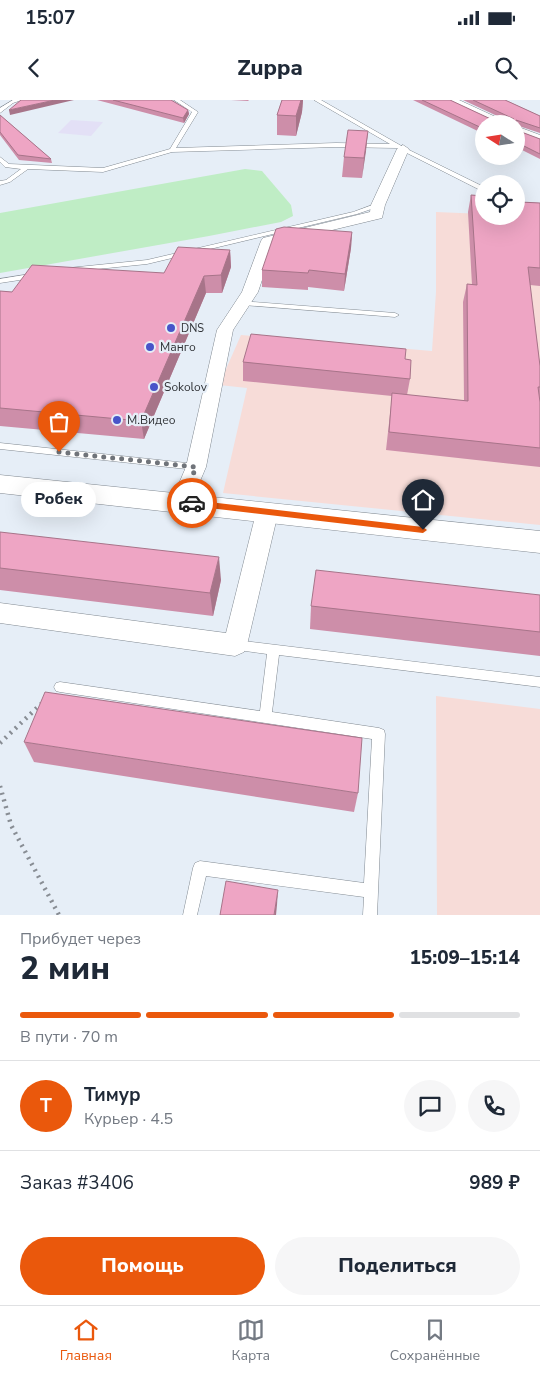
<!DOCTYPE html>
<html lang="ru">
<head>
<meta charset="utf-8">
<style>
	body { margin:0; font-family:"Nunito Sans",sans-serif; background:#f6f6f7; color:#1f2937; height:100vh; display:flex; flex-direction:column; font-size:19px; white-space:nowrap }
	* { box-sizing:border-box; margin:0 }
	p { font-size:16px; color:#747a83 }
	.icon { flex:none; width:28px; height:28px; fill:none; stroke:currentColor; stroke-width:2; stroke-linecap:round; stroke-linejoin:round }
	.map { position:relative; height:815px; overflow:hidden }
	.details { display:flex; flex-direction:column; background:#fff; flex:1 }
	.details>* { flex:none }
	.needle { width:32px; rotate:282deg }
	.fabs { position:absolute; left:475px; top:15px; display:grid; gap:10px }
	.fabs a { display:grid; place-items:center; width:50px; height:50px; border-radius:50%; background:#fff; box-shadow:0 5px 20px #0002; font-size:25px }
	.pin { position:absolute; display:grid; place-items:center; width:42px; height:42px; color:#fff; margin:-51px -21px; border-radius:50% 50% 50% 0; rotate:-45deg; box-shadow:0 0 5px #0007 }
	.pin .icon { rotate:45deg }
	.courier { position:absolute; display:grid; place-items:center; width:50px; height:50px; margin:-25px; border:4px solid #ea580c; border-radius:50%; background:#fff; color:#222; box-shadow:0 1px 6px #0007 }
	.bubble { position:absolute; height:35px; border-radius:18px; background:#fff; box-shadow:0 5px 20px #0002; font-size:16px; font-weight:800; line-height:35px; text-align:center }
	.headline em { font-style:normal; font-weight:800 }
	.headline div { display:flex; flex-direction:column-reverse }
	.headline { display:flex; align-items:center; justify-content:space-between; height:85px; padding:0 20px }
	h1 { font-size:32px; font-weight:800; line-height:38px }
	.bar { display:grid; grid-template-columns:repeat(4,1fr); gap:8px 5px; align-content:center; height:60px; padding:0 20px }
	.bar i { height:6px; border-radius:4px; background:#e0e1e3 }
	.bar .active { background:#ea580c }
	.bar p { grid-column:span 4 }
	.line { display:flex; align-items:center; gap:12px; padding:0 20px; border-top:1px solid #e0e1e3 }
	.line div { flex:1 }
	.round { display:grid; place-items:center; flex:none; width:52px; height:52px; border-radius:26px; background:#f6f6f7 }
	.cta { display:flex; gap:10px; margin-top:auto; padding:10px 20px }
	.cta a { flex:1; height:58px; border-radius:30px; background:#ea580c; color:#fff; font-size:20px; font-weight:800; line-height:58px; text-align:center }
	.cta a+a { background:#f6f6f7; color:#1f2937 }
	.status { display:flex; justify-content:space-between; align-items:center; height:35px; padding:0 25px; background:#fff; direction:ltr }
	.status svg { height:14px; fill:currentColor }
	header { display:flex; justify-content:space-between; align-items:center; height:65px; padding:0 20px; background:#fff; font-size:22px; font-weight:800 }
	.menu { display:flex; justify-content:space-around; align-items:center; height:70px; border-top:1px solid #e0e1e3; background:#fff; font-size:14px; color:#747a83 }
	.menu a { display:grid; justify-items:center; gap:2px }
	.menu .active { color:#ea580c }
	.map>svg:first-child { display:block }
	.commercial { fill:#e3e0f6 }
	.education { fill:#f7dcd8 }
	.green { fill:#bfedc5 }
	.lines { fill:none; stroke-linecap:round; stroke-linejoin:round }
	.lane-casing { stroke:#818991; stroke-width:1 }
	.street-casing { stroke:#818991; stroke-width:1 }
	.secondary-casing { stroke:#818991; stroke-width:1 }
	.path { stroke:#888d94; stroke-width:4.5; stroke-dasharray:2 5; stroke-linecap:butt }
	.lane { fill:#fff; fill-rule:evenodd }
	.street { fill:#fff; fill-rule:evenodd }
	.secondary { fill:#fff; fill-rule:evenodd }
	.wall { fill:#cd8ea9 }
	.shaded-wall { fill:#a77489 }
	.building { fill:#eea5c4; stroke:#a77489 }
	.route { fill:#ea580c }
	.done { stroke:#70747a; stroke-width:5; stroke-dasharray:0 9 }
	.poi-dot { fill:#4754c9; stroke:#e6eef7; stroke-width:2 }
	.labels { text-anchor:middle; stroke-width:4.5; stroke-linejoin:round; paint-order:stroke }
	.far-poi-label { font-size:11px; fill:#303337; stroke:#e6eef7; text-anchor:start }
	.poi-label { font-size:12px; fill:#303337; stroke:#e6eef7; text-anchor:start }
</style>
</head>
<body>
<div class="status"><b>15:07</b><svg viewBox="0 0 49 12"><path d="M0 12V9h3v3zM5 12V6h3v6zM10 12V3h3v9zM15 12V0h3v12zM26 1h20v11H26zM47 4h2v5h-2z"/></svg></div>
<header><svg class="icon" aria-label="back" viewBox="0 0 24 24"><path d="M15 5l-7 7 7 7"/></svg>Zuppa<svg class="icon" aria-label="search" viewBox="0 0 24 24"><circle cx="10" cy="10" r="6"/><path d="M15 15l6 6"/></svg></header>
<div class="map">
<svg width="540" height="815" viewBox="0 0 540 815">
	<rect width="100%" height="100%" fill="#e6eef7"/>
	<polygon class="commercial" points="71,20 103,22 91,36 58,33"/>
	<g class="education">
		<polygon points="436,112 484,114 484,116 516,116 540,120 540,425 223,393 247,288 219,285 241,235 432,251 436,192"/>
		<polygon points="436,596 540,609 540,815 437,815"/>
	</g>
	<polygon class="green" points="245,69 262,71 291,105 293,116 281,122 209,136 0,173 0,113"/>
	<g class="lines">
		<g class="lane-casing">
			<g id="lane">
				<polygon points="13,0 22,0 13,3 0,13 0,8"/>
				<polygon points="174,0 180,0 198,12 176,48 336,43 390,44 314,0 321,0 405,48 484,87 484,92 397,48 336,47 172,52 103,72 28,69 10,82 0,85 0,81 6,80 21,69 5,67 0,62 0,57 9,64 103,68 170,49 192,12"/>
				<polygon points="378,103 380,104 380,106 357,114 147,164 68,172 64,170 68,168 147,160 353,112"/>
				<polygon points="36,173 39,173 39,177 0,183 0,179"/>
				<polygon points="240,201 395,213 399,215 395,217 243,205 239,203"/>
				<polygon points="0,343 196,364 201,367 196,370 0,349"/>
				<polygon points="235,540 540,577 540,587 279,555 272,612 379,628 384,630 385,634 377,815 363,815 364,797 206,776 197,815 183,815 193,768 195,763 200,761 364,783 372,639 60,592 56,591 54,587 56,583 60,582 260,611 267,554 231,549 229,545 231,541"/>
			</g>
		</g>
		<g class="street-casing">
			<g id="street">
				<polygon points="445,0 459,0 511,24 495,24"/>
				<polygon points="516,26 540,35 540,43 516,33"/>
				<polygon points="403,45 409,49 385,105 382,118 274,144 258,192 233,230 206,367 189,407 182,410 175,407 171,402 186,367 217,230 242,192 261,141 263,138 370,112 371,105 397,49"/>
				<polygon points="267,405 275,407 278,413 247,545 244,552 235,556 0,523 0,503 226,533 256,413 259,407"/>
			</g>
		</g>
		<g class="secondary-casing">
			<polygon id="secondary" points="0,375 540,431 540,453 0,393"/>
		</g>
		<g class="path">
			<polyline points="0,643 41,604"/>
			<polyline points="0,686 11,725 59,815"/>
		</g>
		<use href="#lane" class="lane"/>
		<use href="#street" class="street"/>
		<use href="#secondary" class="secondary"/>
	</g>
	<g class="wall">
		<polygon points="97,0 171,0 188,10 189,14 184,23"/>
		<polygon points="231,0 249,0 248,1"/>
		<polygon points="282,0 303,0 302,12 296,36 277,35 277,15"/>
		<polygon points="413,0 450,0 495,21 508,21 463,0 505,0 540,16 540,33 516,25 484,24 484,34"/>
		<polygon points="0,15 51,59 52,63 19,60 0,35"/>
		<polygon points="516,30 540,39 540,59 516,47"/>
		<polygon points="368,31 362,78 342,77 344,57"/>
		<polygon points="471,95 520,102 540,103 540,186 530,185 540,266 540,367 386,350 392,296 243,281 243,262 405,259 410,279 407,295 464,301 463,202 467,184 472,185 468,112"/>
		<polygon points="352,132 351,148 344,191 308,187 308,190 262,187 262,170"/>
		<polygon points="230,150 231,167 222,193 206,193 144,339 0,326 0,191 12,192 164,173"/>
		<polygon points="0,432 221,480 213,516 0,490"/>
		<polygon points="540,495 540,556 310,529 311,506"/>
		<polygon points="24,642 358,693 354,712 34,662"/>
	</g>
	<g class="shaded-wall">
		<polygon points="55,0 74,0 10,15 9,10"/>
		<polygon points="301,0 303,0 302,12 296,36 296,16"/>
		<polygon points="188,10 189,14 184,23 183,18"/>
		<polygon points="368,31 366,51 362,78 364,58"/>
		<polygon points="352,132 351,148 344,191 345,174"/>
		<polygon points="230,150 231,167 222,193 221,175"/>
		<polygon points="204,176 206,193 144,339 141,321"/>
		<polygon points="219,457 221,480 213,516 210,493"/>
		<polygon points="278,790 277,805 276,815 274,815"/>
	</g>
	<g class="building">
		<polygon points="21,0 55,0 9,10"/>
		<polygon points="113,0 171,0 188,10 183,18"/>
		<polygon points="282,0 301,0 296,16 277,15"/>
		<polygon points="422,0 450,0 495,21 512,21 514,19 473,0 505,0 540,16 540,28 516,20 516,24 484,24 484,29"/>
		<polygon points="0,15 51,59 18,55 0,32"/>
		<polygon points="348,30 368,31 364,58 344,57"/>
		<polygon points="516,30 540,39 540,54 516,42"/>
		<polygon points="471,95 484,96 484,116 516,116 516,98 520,99 520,102 540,103 540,168 528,167 540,266 540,287 538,287 540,302 540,348 389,332 392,293 468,301 467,184 477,185"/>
		<polygon points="284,127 352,132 345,174 309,170 308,173 262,170 276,129"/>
		<polygon points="178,147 230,150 221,175 204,176 141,321 0,308 0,191 12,192 32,165 164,173"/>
		<polygon points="251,234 406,249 405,259 411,260 410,279 243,262"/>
		<polygon points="0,432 219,457 210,493 0,468"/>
		<polygon points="316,470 540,495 540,532 311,506"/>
		<polygon points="45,592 362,638 358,693 24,642"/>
		<polygon points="226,781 278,790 274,815 220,815"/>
	</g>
	<polygon class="route" points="192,400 423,427 427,430 423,433 192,406 188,403"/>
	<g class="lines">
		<polyline class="done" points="59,352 196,367 182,402 192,403"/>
	</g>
	<g class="poi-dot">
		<circle cx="171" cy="228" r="5"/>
		<circle cx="150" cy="247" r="5"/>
		<circle cx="154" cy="287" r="5"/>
		<circle cx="117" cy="320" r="5"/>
	</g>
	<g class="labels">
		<g class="far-poi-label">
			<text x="181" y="232">DNS</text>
		</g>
		<g class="poi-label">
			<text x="160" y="251">Манго</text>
			<text x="164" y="291">Sokolov</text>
			<text x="127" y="324">М.Видео</text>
		</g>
	</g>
</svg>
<div class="fabs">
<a><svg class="needle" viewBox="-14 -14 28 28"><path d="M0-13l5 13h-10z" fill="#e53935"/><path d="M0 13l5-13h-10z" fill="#747a83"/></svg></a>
<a><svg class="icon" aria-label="locate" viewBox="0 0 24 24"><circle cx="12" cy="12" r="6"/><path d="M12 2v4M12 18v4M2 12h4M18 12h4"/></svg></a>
</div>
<div class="pin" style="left:59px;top:352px;background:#ea580c"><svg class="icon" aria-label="bag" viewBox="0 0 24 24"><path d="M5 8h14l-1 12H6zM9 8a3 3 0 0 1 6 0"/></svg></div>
<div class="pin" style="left:423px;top:430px;background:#1f2937"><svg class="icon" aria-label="home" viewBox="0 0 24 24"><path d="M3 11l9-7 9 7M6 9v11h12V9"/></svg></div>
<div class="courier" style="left:192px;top:403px"><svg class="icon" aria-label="car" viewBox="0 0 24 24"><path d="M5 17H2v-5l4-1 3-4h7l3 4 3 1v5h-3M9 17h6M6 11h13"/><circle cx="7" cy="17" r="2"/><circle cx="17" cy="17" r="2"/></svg></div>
<div class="bubble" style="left:21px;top:382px;width:75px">Робек</div>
</div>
<section class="details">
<div class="headline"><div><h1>2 мин</h1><p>Прибудет через</p></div><em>15:09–15:14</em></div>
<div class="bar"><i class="active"></i><i class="active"></i><i class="active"></i><i></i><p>В пути · 70 m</p></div>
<div class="line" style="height:90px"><b class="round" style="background:#ea580c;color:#fff">Т</b><div><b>Тимур</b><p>Курьер · 4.5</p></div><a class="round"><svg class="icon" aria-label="chat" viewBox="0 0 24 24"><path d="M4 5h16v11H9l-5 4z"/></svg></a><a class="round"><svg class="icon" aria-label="phone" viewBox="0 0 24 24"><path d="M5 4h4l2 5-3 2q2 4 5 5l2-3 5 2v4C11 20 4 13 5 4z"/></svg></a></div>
<div class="line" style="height:65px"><div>Заказ #3406</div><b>989 ₽</b></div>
<div class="cta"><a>Помощь</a><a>Поделиться</a></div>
</section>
<nav class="menu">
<a class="active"><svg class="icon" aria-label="home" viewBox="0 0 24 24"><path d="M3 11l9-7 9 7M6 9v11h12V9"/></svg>Главная</a>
<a><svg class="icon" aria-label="map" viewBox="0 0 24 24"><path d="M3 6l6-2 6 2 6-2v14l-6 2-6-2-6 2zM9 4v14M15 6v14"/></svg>Карта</a>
<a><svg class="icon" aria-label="saved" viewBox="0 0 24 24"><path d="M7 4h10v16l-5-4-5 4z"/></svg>Сохранённые</a>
</nav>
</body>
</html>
